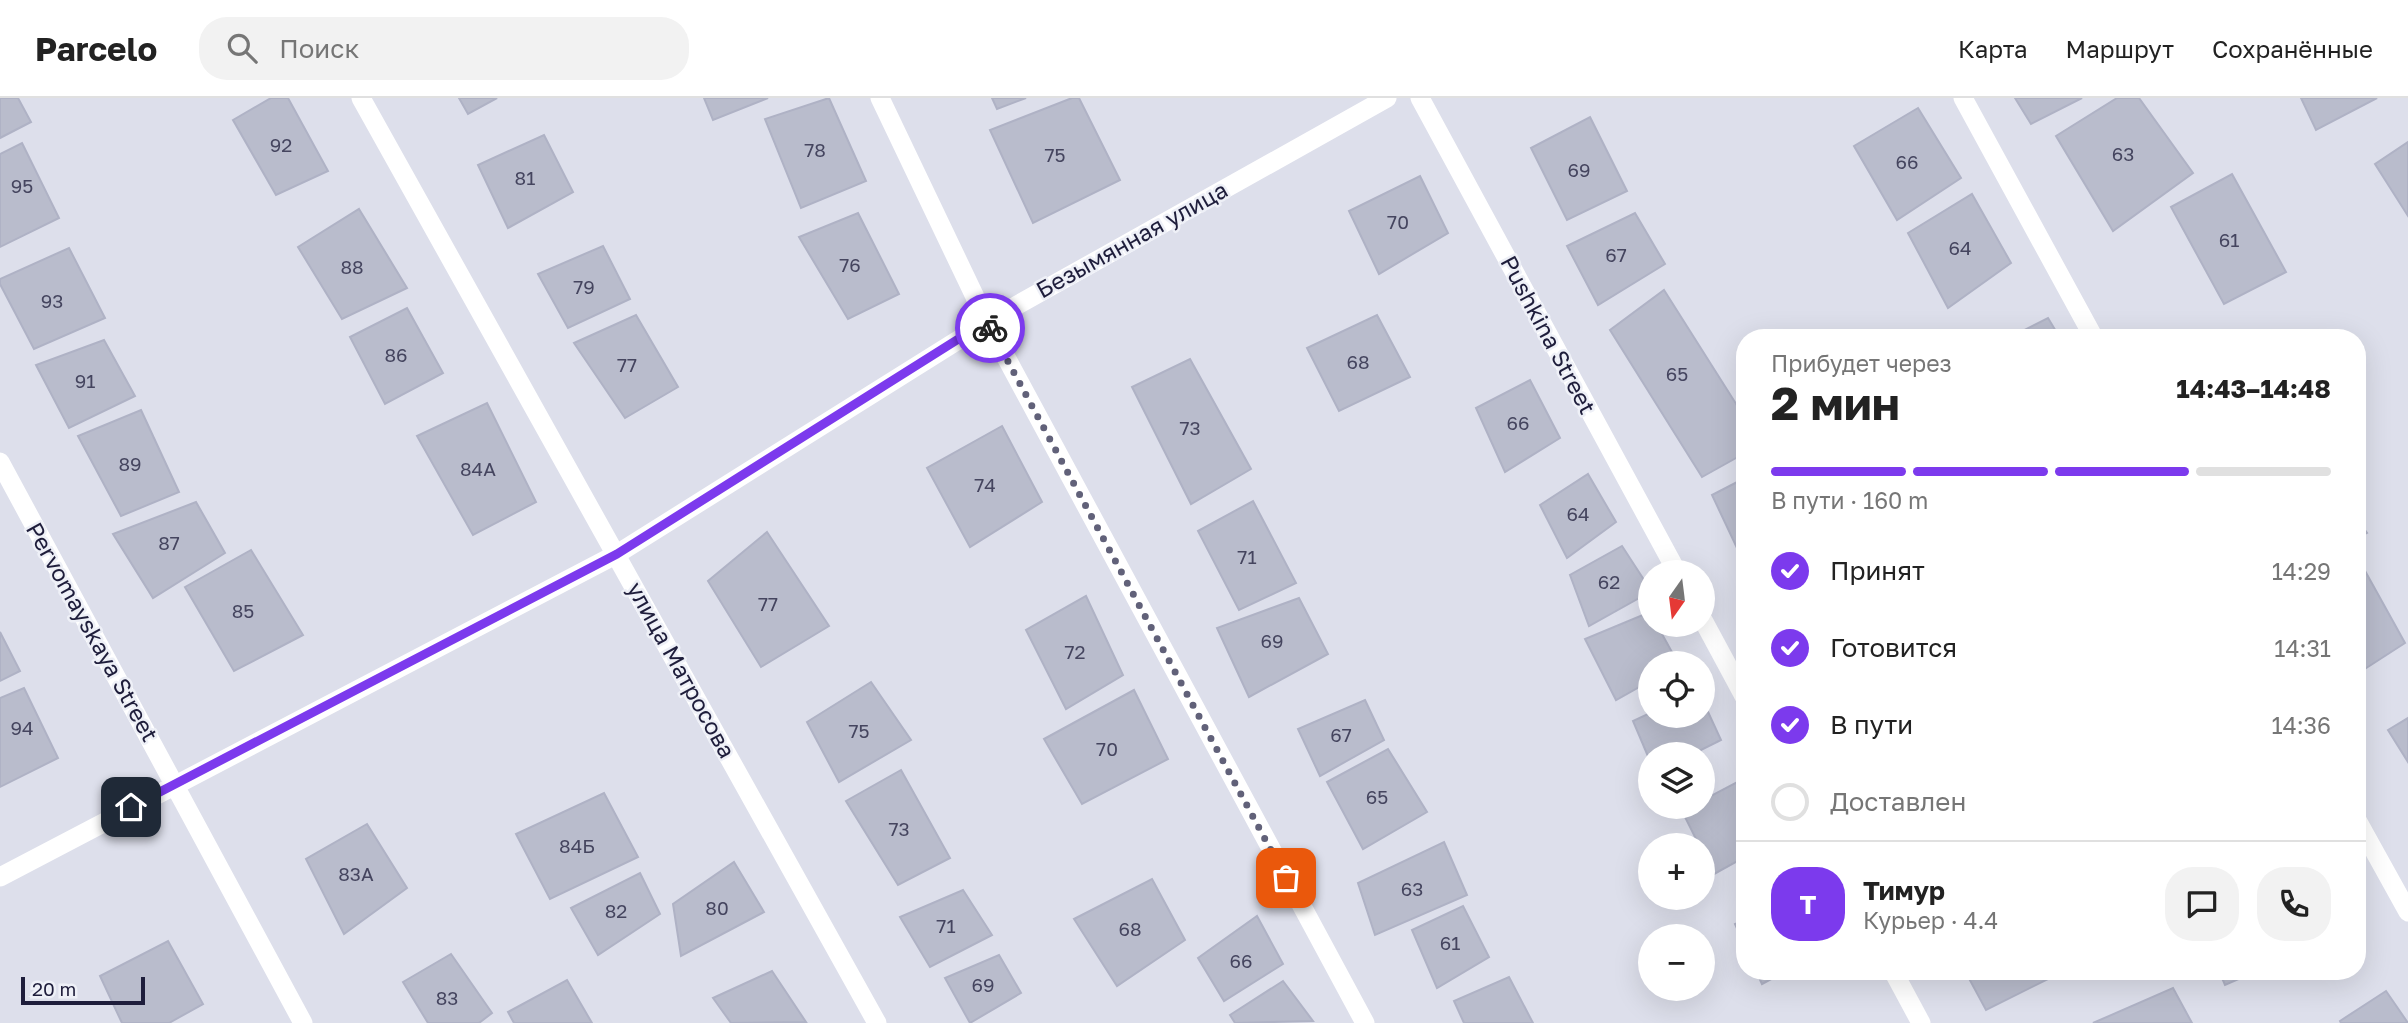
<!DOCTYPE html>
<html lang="ru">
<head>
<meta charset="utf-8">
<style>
	body { margin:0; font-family:"Golos Text",sans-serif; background:#f2f2f2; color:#222; height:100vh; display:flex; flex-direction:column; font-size:26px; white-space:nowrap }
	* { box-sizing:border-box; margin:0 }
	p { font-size:23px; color:#767676 }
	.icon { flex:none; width:38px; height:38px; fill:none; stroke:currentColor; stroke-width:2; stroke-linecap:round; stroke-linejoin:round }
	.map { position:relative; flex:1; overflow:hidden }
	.details { position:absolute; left:1736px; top:231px; width:630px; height:651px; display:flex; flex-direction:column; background:#fff; border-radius:28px; box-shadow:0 7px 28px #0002 }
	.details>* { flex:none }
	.needle { width:46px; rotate:194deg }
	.fabs { position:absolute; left:1638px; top:462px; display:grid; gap:14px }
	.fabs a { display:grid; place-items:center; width:77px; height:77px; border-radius:50%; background:#fff; box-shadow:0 7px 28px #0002; font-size:35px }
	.scale { position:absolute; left:21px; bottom:18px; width:124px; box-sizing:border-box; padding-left:7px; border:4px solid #1e1d3b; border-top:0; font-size:19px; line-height:24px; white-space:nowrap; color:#1e1d3b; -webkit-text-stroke:5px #eef0f7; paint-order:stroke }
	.pin { position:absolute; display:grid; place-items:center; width:60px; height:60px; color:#fff; margin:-30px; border-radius:14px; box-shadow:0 4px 10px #0006 }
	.courier { position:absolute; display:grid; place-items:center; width:70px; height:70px; margin:-35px; border:5px solid #7c3aed; border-radius:50%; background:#fff; color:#222; box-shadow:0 2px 9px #0007 }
	.headline em { font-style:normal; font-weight:700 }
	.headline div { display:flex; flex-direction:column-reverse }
	.headline { display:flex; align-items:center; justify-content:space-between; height:119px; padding:0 35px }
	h1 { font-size:46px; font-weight:700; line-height:52px }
	.bar { display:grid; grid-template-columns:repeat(4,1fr); gap:10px 7px; align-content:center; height:84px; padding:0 35px }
	.bar i { height:9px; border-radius:5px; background:#e0e0e0 }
	.bar .active { background:#7c3aed }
	.bar p { grid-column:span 4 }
	.line { display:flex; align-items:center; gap:18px; padding:0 35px; border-top:2px solid #e0e0e0 }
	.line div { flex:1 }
	.round { display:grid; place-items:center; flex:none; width:74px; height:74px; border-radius:28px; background:#f2f2f2 }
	ol { padding:0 35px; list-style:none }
	li { display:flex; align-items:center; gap:21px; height:77px }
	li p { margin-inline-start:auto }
	li .icon { padding:7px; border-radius:50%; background:#7c3aed; color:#fff; stroke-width:4 }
	li:last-child { color:#767676 }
	li i { width:38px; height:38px; border:4px solid #e0e0e0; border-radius:50% }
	header { display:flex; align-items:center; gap:42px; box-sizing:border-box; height:98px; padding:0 35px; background:#fff; border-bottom:2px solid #e0e0e0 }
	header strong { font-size:33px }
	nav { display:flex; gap:38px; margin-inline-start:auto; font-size:24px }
	.search { width:490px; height:63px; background:#f2f2f2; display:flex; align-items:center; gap:18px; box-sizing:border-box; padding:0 24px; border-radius:28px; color:#767676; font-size:26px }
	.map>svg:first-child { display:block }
	.building { fill:#b9bccc; stroke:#afb2c5; stroke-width:2 }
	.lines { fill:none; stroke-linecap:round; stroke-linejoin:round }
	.minor { stroke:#fff; stroke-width:19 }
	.done { stroke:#616179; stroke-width:7; stroke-dasharray:0 12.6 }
	.route { stroke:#7c3aed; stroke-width:9 }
	.labels { text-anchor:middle; stroke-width:5; stroke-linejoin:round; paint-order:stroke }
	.number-label { font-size:19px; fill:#45455f }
	.street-label { font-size:23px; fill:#1e1d3b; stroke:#eef0f7 }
</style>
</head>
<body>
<header>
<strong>Parcelo</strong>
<div class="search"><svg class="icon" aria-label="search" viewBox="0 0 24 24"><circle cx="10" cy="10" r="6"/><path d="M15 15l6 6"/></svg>Поиск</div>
<nav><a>Карта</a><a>Маршрут</a><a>Сохранённые</a></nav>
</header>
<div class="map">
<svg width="2408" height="925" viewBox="0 0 2408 925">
	<rect width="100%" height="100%" fill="#dddfeb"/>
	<g class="building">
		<polygon points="0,0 18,0 31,24 0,40"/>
		<polygon points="271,0 288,0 328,73 276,97 233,22"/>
		<polygon points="459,0 497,0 468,16"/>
		<polygon points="704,0 768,0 713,22"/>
		<polygon points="829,0 866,83 801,110 765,21"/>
		<polygon points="992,0 1026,0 997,11"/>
		<polygon points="1072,0 1079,0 1120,82 1033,125 990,32"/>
		<polygon points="2015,0 2082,0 2031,26"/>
		<polygon points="2117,0 2139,0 2193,75 2113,133 2056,38"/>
		<polygon points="2301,0 2377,0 2316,32"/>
		<polygon points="1918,10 1961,80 1897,122 1854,48"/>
		<polygon points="1590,19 1627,93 1567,122 1531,50"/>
		<polygon points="544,37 573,94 508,130 478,67"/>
		<polygon points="2408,44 2408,118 2375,66"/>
		<polygon points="22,45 59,120 0,149 0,56"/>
		<polygon points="2232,76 2286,174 2224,206 2171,109"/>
		<polygon points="1420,78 1448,135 1379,176 1349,113"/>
		<polygon points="1972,96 2011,165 1948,210 1908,135"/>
		<polygon points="359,111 407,190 342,221 298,149"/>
		<polygon points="858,115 899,196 848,221 799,139"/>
		<polygon points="1635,115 1665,166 1598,207 1567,148"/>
		<polygon points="603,148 630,201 568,230 538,176"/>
		<polygon points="69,150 105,220 34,251 0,186 0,181"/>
		<polygon points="1664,192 1745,320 1745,355 1702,379 1610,232"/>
		<polygon points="407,210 443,275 385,306 350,239"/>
		<polygon points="636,217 678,289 625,320 574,245"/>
		<polygon points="1377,217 1410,279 1339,313 1307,250"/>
		<polygon points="2048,220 2060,240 2009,240"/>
		<polygon points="104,242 135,298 69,330 36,267"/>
		<polygon points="1190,261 1251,371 1191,406 1132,289"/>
		<polygon points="1530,282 1560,340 1505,374 1476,310"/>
		<polygon points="487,305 536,404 473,437 417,338"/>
		<polygon points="141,312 179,394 121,418 78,338"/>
		<polygon points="1002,328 1042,404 970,449 927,370"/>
		<polygon points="1588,376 1616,424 1567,460 1540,407"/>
		<polygon points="1745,380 1745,445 1737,450 1712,397"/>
		<polygon points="1253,403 1296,485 1239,512 1198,433"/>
		<polygon points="196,404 225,455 153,500 113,436"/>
		<polygon points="2357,421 2367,435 2357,440"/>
		<polygon points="767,434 829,528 761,569 708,483"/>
		<polygon points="1622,448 1650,491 1650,494 1589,528 1570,477"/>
		<polygon points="251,452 303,537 234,573 185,489"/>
		<polygon points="2364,471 2405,545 2357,576 2357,475"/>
		<polygon points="1086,498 1123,577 1066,611 1026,532"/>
		<polygon points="1299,500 1328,556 1249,599 1217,530"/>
		<polygon points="1650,514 1650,527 1657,527 1678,565 1650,565 1650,583 1616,602 1585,541"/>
		<polygon points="0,534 20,573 0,583"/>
		<polygon points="871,584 911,642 839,684 807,624"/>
		<polygon points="24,590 58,660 0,689 0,600"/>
		<polygon points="1134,592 1168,661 1082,706 1044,641"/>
		<polygon points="1365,602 1384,642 1320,678 1298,631"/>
		<polygon points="1703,603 1721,642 1693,656 1650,656 1650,663 1633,623 1650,615 1650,618 1703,618"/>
		<polygon points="2408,620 2408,664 2388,632"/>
		<polygon points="1388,651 1427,714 1363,751 1327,684"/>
		<polygon points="901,672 950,760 898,787 846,703"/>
		<polygon points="1743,681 1745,685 1745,759 1714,776 1703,754 1703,747 1699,747 1682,713 1690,709 1703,709 1703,702"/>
		<polygon points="604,695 638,759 550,801 516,736"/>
		<polygon points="367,726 407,790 344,836 306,761"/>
		<polygon points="1444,744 1467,797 1375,837 1358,785"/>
		<polygon points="734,764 764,814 681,858 673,806"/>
		<polygon points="640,775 660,816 598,857 571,810"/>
		<polygon points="1152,781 1185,842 1117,888 1074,821"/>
		<polygon points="963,792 992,837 930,869 900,819"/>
		<polygon points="1463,808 1489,859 1437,890 1412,832"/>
		<polygon points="1257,818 1283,866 1224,903 1198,860"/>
		<polygon points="1745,822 1745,848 1735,826"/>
		<polygon points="168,843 203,906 169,925 122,925 100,878"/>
		<polygon points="451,856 492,915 479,925 428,925 403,884"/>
		<polygon points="999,857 1021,895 970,925 945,880"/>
		<polygon points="772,873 806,924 731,925 713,900"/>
		<polygon points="1756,873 1786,873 1762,886"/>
		<polygon points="1965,873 2051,873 2054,878 1986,912"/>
		<polygon points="2219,873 2257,873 2225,887"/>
		<polygon points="1509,879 1533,925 1464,925 1454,903"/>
		<polygon points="567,882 592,925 514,925 508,914"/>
		<polygon points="1283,883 1313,923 1235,925 1230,917"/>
		<polygon points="2173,890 2192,925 2093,925"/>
		<polygon points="2386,893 2408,925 2341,925 2340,923"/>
	</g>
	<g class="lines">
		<g class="minor">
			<polyline points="361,0 877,925"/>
			<polyline points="880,0 987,224 1365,925"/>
			<polyline points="1420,0 1677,474"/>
			<polyline points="1963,0 2094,240"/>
			<polyline points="0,364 303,925"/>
			<polyline points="1703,522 1745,600"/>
			<polyline points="2357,722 2408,814"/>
			<polyline points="0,779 617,456 987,224 1387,0"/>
			<polyline points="1893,873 1921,925"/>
		</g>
	</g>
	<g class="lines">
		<polyline class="done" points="990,230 1286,780"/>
		<polyline class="route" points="131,709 617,456 987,223 990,230"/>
	</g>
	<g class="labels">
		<g class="number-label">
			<text x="281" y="54">92</text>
			<text x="815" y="59">78</text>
			<text x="2123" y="63">63</text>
			<text x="1055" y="64">75</text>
			<text x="1907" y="71">66</text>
			<text x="1579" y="79">69</text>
			<text x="525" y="87">81</text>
			<text x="22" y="95">95</text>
			<text x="1398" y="131">70</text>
			<text x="2229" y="149">61</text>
			<text x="1960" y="157">64</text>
			<text x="1616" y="164">67</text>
			<text x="850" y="174">76</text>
			<text x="352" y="176">88</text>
			<text x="584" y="196">79</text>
			<text x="52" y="210">93</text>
			<text x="396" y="264">86</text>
			<text x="1358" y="271">68</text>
			<text x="627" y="274">77</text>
			<text x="1677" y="283">65</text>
			<text x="85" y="290">91</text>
			<text x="1518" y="332">66</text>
			<text x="1190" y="337">73</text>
			<text x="130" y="373">89</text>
			<text x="478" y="378">84А</text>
			<text x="985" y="394">74</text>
			<text x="1578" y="423">64</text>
			<text x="169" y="452">87</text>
			<text x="1247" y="466">71</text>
			<text x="1609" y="491">62</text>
			<text x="768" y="513">77</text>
			<text x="243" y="520">85</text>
			<text x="1272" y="550">69</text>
			<text x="1075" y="561">72</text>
			<text x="22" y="637">94</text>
			<text x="859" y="640">75</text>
			<text x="1341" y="644">67</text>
			<text x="1107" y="658">70</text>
			<text x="1377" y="706">65</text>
			<text x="899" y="738">73</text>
			<text x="577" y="755">84Б</text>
			<text x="356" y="783">83А</text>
			<text x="1412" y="798">63</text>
			<text x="717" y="817">80</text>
			<text x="616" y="820">82</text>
			<text x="946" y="835">71</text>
			<text x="1130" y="838">68</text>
			<text x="1450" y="852">61</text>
			<text x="1241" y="870">66</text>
			<text x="983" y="894">69</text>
			<text x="447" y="907">83</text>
		</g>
		<g class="street-label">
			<text transform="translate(1132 142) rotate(-29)" y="8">Безымянная улица</text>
			<text transform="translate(1548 237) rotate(62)" y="8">Pushkina Street</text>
			<text transform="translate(92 534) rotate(61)" y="8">Pervomayskaya Street</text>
			<text transform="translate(681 572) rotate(61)" y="8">улица Матросова</text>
		</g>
	</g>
</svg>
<div class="fabs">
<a><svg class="needle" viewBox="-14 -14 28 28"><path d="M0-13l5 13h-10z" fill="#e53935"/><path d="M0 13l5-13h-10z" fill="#767676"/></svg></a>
<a><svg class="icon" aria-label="locate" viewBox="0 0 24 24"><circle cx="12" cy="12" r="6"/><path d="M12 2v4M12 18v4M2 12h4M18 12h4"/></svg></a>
<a><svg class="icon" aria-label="layers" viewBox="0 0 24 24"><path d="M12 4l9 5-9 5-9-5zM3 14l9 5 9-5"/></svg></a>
<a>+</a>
<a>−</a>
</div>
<div class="scale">20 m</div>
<div class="pin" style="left:1286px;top:780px;background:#ea580c"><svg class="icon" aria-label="bag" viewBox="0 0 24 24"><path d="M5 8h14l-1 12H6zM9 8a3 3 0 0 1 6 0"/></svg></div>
<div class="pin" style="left:131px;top:709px;background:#1f2937"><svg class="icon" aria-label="home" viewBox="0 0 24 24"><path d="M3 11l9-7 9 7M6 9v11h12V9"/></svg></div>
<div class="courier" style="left:990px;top:230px"><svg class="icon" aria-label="bike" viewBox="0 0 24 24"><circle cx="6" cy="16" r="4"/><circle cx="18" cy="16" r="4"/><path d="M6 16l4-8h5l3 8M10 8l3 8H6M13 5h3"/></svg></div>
<section class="details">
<div class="headline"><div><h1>2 мин</h1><p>Прибудет через</p></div><em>14:43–14:48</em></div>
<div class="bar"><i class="active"></i><i class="active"></i><i class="active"></i><i></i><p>В пути · 160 m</p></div>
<ol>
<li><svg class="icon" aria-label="check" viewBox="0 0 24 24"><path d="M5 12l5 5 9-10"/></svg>Принят<p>14:29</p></li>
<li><svg class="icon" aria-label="check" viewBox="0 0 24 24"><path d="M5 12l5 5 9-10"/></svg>Готовится<p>14:31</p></li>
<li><svg class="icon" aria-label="check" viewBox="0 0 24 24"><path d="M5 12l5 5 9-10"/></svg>В пути<p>14:36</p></li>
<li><i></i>Доставлен</li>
</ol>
<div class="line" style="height:126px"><b class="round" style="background:#7c3aed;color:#fff">Т</b><div><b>Тимур</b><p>Курьер · 4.4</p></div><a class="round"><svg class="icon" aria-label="chat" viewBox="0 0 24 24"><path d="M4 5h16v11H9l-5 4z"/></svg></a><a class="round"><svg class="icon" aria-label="phone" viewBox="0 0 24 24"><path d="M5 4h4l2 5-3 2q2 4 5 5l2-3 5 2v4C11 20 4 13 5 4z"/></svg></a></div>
</section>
</div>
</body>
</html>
